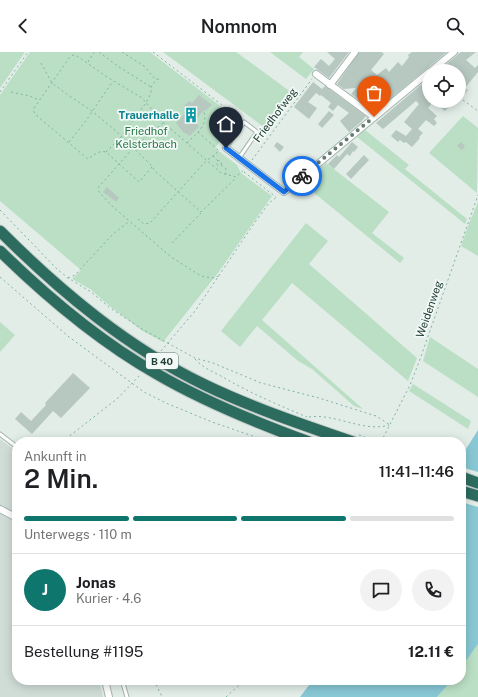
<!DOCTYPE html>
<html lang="de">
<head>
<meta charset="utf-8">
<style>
	body { margin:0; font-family:"Public Sans",sans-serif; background:#f2f2f2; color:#202124; height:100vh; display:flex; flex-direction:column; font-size:15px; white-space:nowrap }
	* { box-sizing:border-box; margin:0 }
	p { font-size:13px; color:#757577 }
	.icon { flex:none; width:22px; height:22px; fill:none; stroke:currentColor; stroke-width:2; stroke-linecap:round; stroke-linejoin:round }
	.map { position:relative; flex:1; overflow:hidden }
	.sheet { position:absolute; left:12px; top:385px; width:454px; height:248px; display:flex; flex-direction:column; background:#fff; border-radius:16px; box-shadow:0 2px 10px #0003 }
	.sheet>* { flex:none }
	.buttons { position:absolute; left:422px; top:12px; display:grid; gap:8px }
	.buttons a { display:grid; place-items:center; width:44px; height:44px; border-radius:50%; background:#fff; box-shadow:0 2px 10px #0003; font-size:20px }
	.pin { position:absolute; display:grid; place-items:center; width:34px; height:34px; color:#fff; margin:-41px -17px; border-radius:50% 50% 50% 0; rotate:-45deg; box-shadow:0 0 4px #0007 }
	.pin .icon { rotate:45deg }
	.courier { position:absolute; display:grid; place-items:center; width:40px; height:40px; margin:-20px; border:3px solid #1a73e8; border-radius:50%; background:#fff; color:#222; box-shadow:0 1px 5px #0007 }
	.summary em { font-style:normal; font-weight:600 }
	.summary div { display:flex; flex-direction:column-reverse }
	.summary { display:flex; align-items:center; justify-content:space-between; height:68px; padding:0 12px }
	h1 { font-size:26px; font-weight:600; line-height:30px }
	.bar { display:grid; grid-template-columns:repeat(4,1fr); gap:6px 4px; align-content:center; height:48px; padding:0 12px }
	.bar i { height:5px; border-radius:3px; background:#e0e0e0 }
	.bar .on { background:#0f766e }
	.bar p { grid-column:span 4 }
	.line { display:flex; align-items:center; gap:10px; padding:0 12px; border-top:1px solid #e0e0e0 }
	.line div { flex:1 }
	.round { display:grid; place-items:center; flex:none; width:42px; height:42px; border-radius:21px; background:#f2f2f2 }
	header { display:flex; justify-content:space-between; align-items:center; height:52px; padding:0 12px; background:#fff; font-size:18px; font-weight:600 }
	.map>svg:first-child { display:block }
	.built { fill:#d0ddd7 }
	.green { fill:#badfc4 }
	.water { fill:#88c8d4 }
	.pier { fill:#e2ede8 }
	.building { fill:#b7c8c1 }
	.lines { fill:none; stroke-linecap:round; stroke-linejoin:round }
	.lane-casing { stroke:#a4b5af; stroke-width:5 }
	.street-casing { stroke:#a4b5af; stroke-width:8 }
	.highway-casing { stroke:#c1c9c7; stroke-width:13 }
	.path { stroke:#81b2a3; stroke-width:1; stroke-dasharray:2 3; stroke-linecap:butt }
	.lane { stroke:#fff; stroke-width:3 }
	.street { stroke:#fff; stroke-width:6 }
	.highway { stroke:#2c6c5f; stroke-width:11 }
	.done { stroke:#657c75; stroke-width:4; stroke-dasharray:0 7.2 }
	.route { stroke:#1a73e8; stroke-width:5 }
	.labels { text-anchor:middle; stroke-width:3.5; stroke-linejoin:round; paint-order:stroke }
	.shield { fill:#f3f9f6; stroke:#607770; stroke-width:1 }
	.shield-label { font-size:10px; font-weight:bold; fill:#213f37 }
	.culture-label { font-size:11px; font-weight:bold; fill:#0d838f; stroke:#f3f9f6; text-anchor:end }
	.street-label { font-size:11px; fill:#213f37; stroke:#f3f9f6 }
	.park-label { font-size:11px; fill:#2a7748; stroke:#f3f9f6 }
</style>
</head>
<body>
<header><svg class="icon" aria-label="back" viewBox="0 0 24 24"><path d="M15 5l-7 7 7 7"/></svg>Nomnom<svg class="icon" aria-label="search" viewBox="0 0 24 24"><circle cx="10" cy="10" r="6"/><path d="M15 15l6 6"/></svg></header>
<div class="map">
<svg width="478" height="645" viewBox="0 0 478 645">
	<rect width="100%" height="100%" fill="#e2ede8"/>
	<polygon class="built" points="0,387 17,400 17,628 99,628 103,645 0,645"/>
	<g class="green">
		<polygon points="0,0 25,0 0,36"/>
		<polygon points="30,0 150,0 237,67 215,96 237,113 241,121 272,144 218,221 163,290 141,278 106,251 90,237 72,227 81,218 0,149 0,43"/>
		<polygon points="163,0 236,0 295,43 269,79"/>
		<polygon points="270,0 303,0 299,5 314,17 306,27"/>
		<polygon points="463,64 478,76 477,141 429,101"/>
		<polygon points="365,78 409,113 405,117 467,167 465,172 357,85"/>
		<polygon points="326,111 389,160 372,181 404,206 400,211 302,131"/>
		<polygon points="478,150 478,204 461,194 468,174"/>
		<polygon points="306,171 328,189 309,212 417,306 408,329 292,231 262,268 363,357 354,354 312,317 298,309 257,274 240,295 221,279"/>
		<polygon points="0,270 15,283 0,300"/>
		<polygon points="430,285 478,317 478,345 423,309"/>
		<polygon points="413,332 471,369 468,377 409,339"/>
		<polygon points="478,592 478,645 437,645 452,628 461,628 461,616"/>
	</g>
	<g class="water">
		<polygon points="478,378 478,592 461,616 461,405"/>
		<polygon points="313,628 452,628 437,645 300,645"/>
	</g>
	<polygon class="pier" points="461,415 478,420 478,455 461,450"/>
	<g class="building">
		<polygon points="327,0 349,0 329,26 314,15 321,7 329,14 335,7"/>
		<polygon points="359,0 382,0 384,2 371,18 377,23 386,16 389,20 398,10 402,14 409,5 408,3 412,0 447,0 374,60 351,42 356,36 344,37 337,32"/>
		<polygon points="461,0 476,0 466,8 475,16 478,13 478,20 465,36 468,38 459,48 459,19 438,19"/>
		<polygon points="429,26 429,36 424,41 429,45 429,49 442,49 449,55 445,59 433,50 428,56 437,64 434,67 437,71 434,74 426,68 418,77 423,81 419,85 420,86 412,95 406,90 404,91 400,88 398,90 391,84 396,78 406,84 412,77 404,70 419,52 416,49 383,77 376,71"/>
		<polygon points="313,30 322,37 325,34 366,64 361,70 349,80 340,69 349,61 338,53 333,59 328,55 331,51 321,43 320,44 316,41 308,50 317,56 309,67 294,55"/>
		<polygon points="199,43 212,53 205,59 204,58 195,69 199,74 190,84 183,80 176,71 188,58 184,54 189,49 192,51"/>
		<polygon points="329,59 334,63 322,76 318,72"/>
		<polygon points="277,90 284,95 280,100 274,94"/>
		<polygon points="352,90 358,95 354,100 353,99 350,104 347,102 334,117 328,112 337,103 339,105"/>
		<polygon points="461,90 465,94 462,98 457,94"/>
		<polygon points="364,103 369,108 351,127 346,122"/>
		<polygon points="107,135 119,146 116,150 103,140"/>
		<polygon points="73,321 90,336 61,366 53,359 32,382 15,367 21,360 31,369 46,353 45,351"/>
	</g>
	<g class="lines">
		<g class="lane-casing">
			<g id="lane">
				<polyline points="226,96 244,70 257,80 239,106"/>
				<polyline points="0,382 17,395"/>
				<polyline points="122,628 127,645"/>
			</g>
		</g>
		<g class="street-casing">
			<g id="street">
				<polyline points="431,19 454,0"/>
				<polyline points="316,22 374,65"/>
				<polyline points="330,33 355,0"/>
				<polyline points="226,96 284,140 429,20"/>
				<polyline points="0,457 17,466"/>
				<polyline points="105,628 109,645"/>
			</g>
		</g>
		<g class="highway-casing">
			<g id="highway">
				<path d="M0 179C61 240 128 296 205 333 253 356 303 373 353 390"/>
				<path d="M0 199C48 246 99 289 157 322 205 350 257 371 309 390"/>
				<polyline points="461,425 478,431"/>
				<polyline points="461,439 478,444"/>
			</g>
		</g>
		<g class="path">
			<polyline points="99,0 119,15 151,35"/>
			<polyline points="122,0 144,14 155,27 162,27"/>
			<polyline points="153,0 240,67"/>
			<polyline points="88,10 94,0"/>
			<polyline points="41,11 52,31 68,43 92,59 117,80 150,112 155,119 201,160 236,126"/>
			<polyline points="0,40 28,0"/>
			<polyline points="11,40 30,44 39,48"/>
			<polyline points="463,48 478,59"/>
			<polyline points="163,71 133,96 98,136 99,140 112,154 171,205 201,224 212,226 219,224"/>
			<polyline points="198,80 218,98"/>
			<polyline points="69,90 85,70 113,29"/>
			<path d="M187 91C196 82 208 74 204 60"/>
			<polyline points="106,100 121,85 146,51 151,41 151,35 157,27"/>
			<polyline points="213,104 218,109"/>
			<polyline points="252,108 312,27"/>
			<circle cx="219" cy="111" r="2.5"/>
			<polyline points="221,113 226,117 226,122"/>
			<path d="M152 115 139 130 106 100C99 98 94 103 88 107L37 64 34 60V56L70 5 73 3 77 4 107 25 142 46 163 70 221 121 236 125 245 117"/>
			<polyline points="244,120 276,145"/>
			<polyline points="0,158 57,217 68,226 91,240 109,255 142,277 184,300 195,306 213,311 261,331 319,346 376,364 390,373"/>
			<polyline points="138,167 144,172 150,171 204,111 220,98"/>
			<polyline points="172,191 201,161"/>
			<polyline points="0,225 69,285 144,340 166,351 212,370 270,390"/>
			<polyline points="68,226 75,223 113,182 130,169"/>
			<polyline points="161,299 195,259 253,173 269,151 278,144"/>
			<path d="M195 307C202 315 211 319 221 324 248 340 278 353 307 365"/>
			<path d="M309 365C335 361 364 381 389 373"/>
			<polyline points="359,383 378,390"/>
			<polyline points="62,390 118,346 140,323"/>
			<polyline points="381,390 410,333 419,310 478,143"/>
			<polyline points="154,628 162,645"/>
			<polyline points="226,645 245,628"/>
		</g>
		<use href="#lane" class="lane"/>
		<use href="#street" class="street"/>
		<use href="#highway" class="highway"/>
	</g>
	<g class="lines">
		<polyline class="done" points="302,124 374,65"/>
		<polyline class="route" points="226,96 284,140 302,124"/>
	</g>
	<defs>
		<g id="building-bare" transform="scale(1.2)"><path d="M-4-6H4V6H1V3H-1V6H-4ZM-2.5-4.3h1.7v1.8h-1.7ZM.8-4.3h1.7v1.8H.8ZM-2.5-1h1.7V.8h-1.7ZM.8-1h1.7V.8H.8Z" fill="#0f9aa8" stroke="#f3f9f6" stroke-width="2.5" paint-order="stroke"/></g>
	</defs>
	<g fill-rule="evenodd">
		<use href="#building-bare" x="191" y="63"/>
	</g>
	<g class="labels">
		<rect class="shield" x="146" y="301" width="32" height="16" rx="3"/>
		<g class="shield-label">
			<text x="162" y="313">B 40</text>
		</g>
		<g class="culture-label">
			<text x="179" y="67">Trauerhalle</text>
		</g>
		<g class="street-label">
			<text transform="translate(275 63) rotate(-53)" y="4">Friedhofweg</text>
			<text transform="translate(429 257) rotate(-71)" y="4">Weidenweg</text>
		</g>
		<g class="park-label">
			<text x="146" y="83">Friedhof<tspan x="146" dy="13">Kelsterbach</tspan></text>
		</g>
	</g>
</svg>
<div class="buttons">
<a><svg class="icon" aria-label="locate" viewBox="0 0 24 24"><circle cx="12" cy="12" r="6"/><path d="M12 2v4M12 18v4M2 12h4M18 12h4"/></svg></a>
</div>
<div class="pin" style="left:374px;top:65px;background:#ea580c"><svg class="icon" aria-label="bag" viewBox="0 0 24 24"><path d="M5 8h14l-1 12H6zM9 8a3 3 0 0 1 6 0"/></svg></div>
<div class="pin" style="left:226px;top:96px;background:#1f2937"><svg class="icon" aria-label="home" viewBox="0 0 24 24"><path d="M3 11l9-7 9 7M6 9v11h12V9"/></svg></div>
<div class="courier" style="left:302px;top:124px"><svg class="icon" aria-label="bike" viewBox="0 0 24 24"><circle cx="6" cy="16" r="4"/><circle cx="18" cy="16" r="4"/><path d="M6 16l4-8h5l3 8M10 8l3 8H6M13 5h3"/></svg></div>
<section class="sheet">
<div class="summary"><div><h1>2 Min.</h1><p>Ankunft in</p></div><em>11:41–11:46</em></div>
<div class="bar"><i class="on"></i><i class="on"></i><i class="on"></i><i></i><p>Unterwegs · 110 m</p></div>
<div class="line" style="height:72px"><b class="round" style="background:#0f766e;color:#fff">J</b><div><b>Jonas</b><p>Kurier · 4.6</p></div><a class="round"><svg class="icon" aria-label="chat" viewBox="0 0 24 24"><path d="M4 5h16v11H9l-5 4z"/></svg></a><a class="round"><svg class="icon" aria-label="phone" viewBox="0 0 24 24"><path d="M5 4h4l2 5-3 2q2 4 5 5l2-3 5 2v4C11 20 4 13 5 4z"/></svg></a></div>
<div class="line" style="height:52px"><div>Bestellung #1195</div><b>12.11 €</b></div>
</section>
</div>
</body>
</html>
